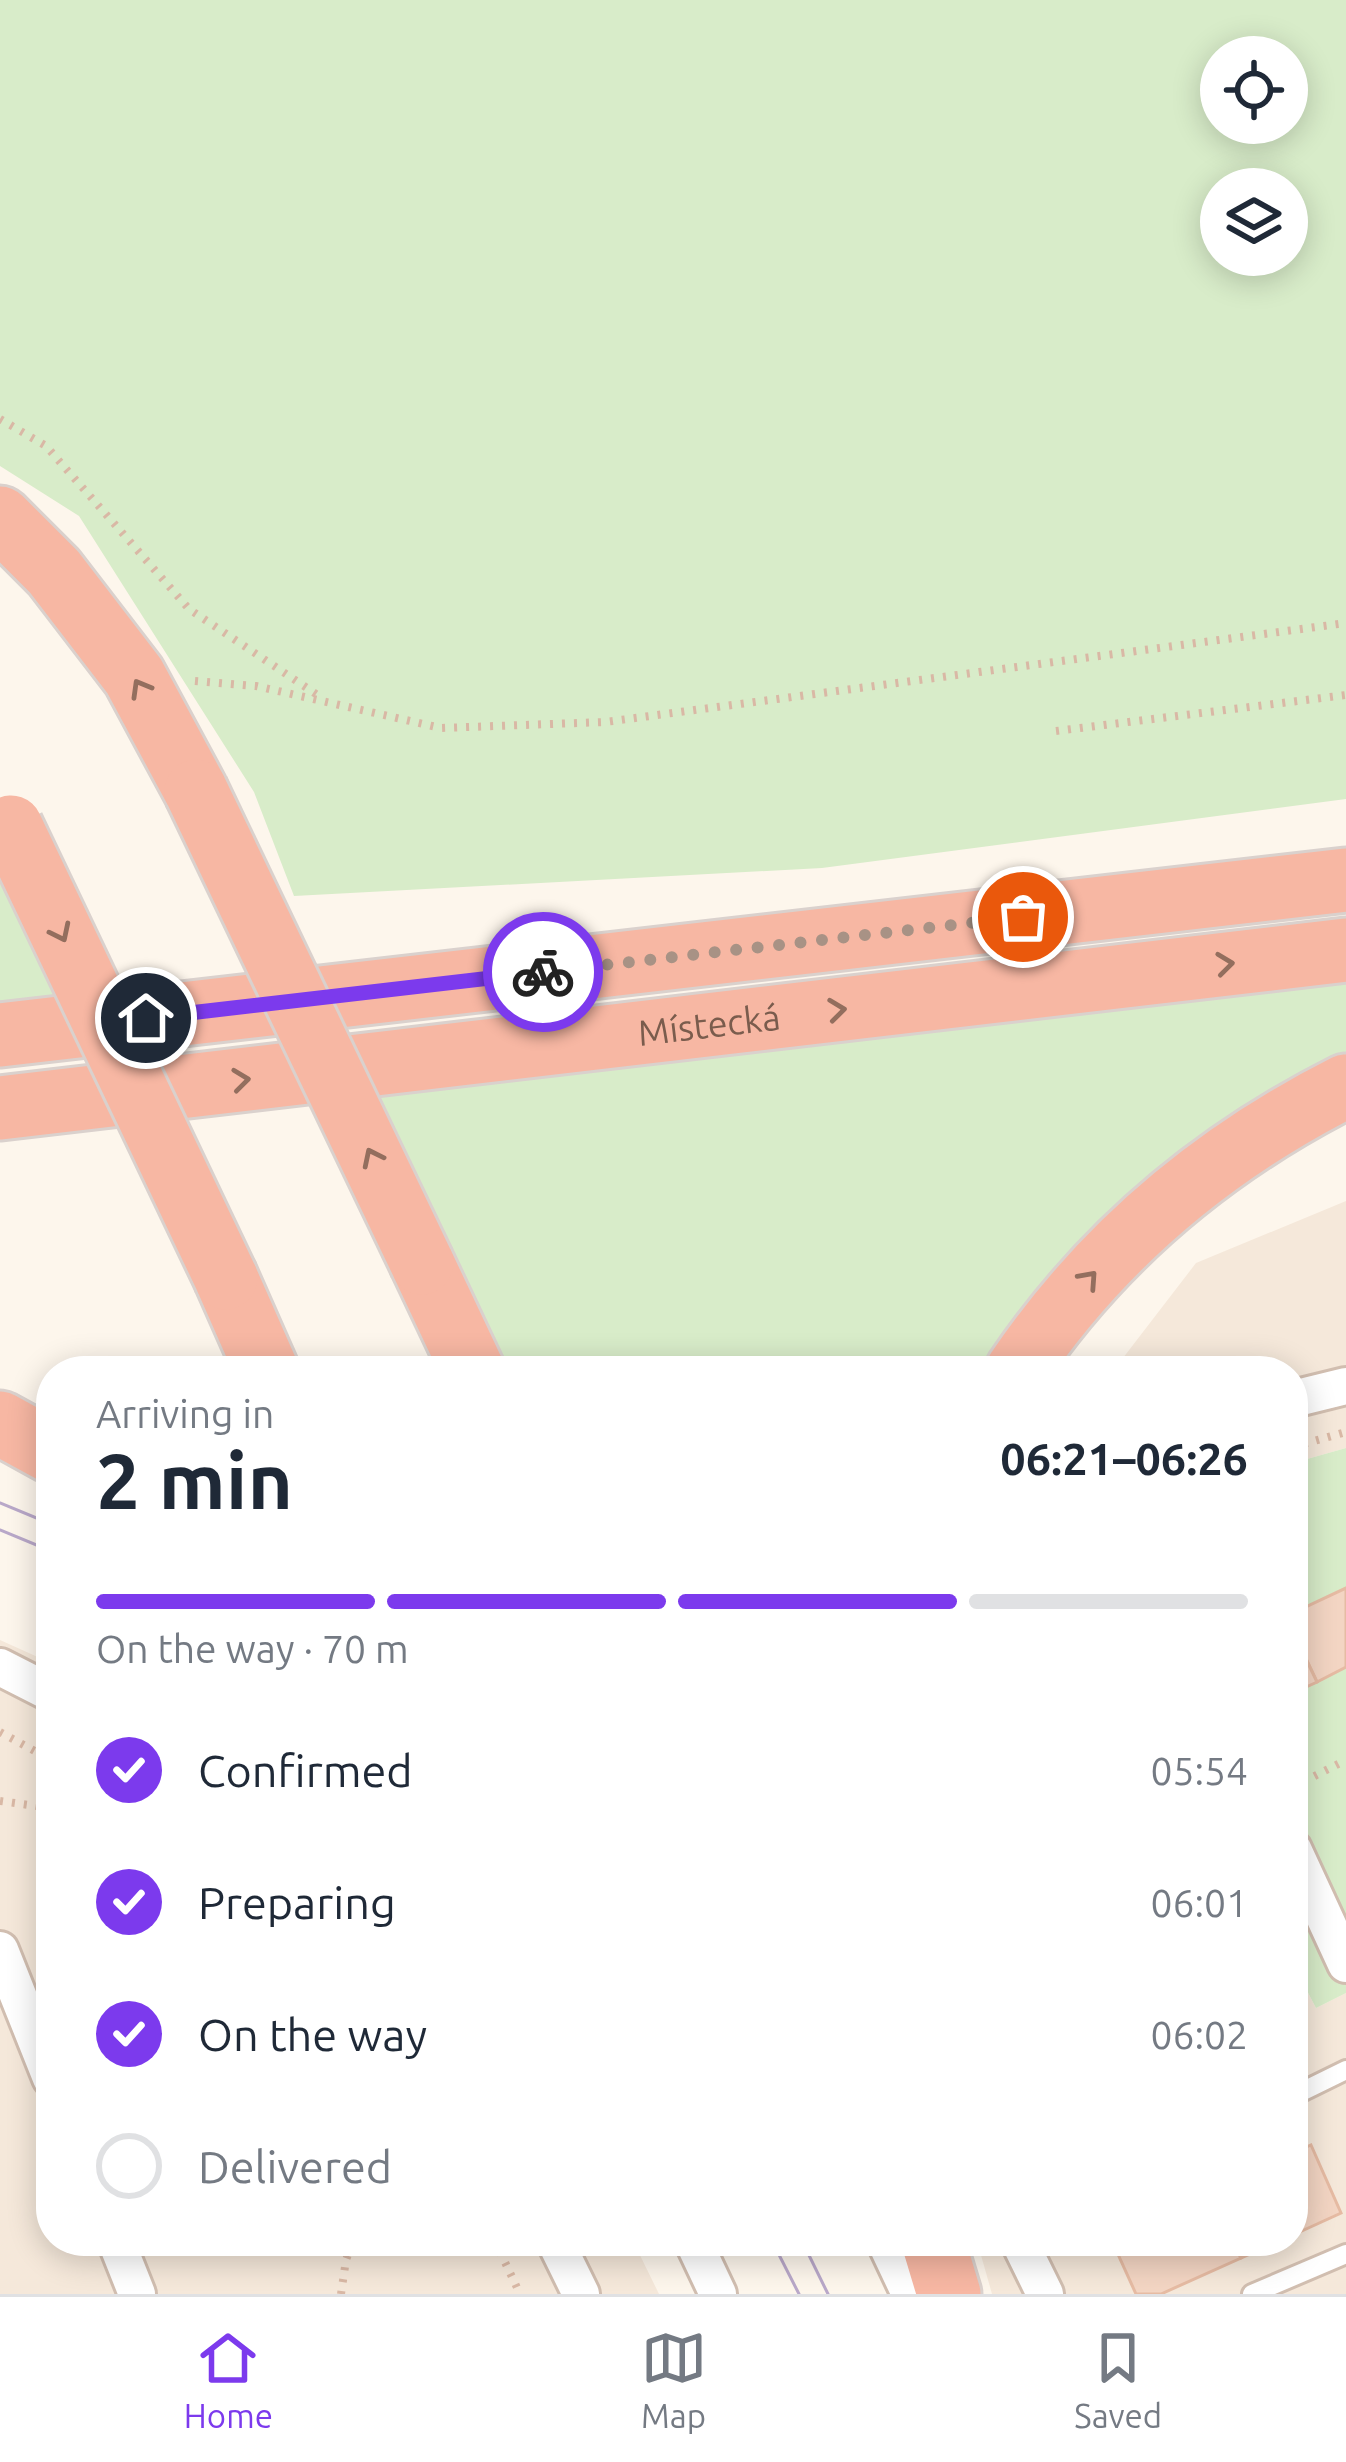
<!DOCTYPE html>
<html lang="en">
<head>
<meta charset="utf-8">
<style>
	body { margin:0; font-family:Ubuntu,sans-serif; background:#f6f6f7; color:#1f2937; height:100vh; display:flex; flex-direction:column; font-size:45px; white-space:nowrap }
	* { box-sizing:border-box; margin:0 }
	p { font-size:39px; color:#747a83 }
	.icon { flex:none; width:66px; height:66px; fill:none; stroke:currentColor; stroke-width:2; stroke-linecap:round; stroke-linejoin:round }
	.map { position:relative; flex:1; overflow:hidden }
	.drawer { position:absolute; left:36px; top:1356px; width:1272px; height:900px; display:flex; flex-direction:column; background:#fff; border-radius:48px; box-shadow:0 6px 30px #0003 }
	.drawer>* { flex:none }
	.tools { position:absolute; left:1200px; top:36px; display:grid; gap:24px }
	.tools a { display:grid; place-items:center; width:108px; height:108px; border-radius:50%; background:#fff; box-shadow:0 6px 30px #0003; font-size:60px }
	.pin { position:absolute; display:grid; place-items:center; width:102px; height:102px; color:#fff; margin:-51px; border:6px solid #fff; border-radius:50%; box-shadow:0 3px 12px #0007 }
	.courier { position:absolute; display:grid; place-items:center; width:120px; height:120px; margin:-60px; border:9px solid #7c3aed; border-radius:50%; background:#fff; color:#222; box-shadow:0 3px 15px #0007 }
	.overview em { font-style:normal; font-weight:700 }
	.overview div { display:flex; flex-direction:column-reverse }
	.overview { display:flex; align-items:center; justify-content:space-between; height:204px; padding:0 60px }
	h1 { font-size:78px; font-weight:700; line-height:90px }
	.bar { display:grid; grid-template-columns:repeat(4,1fr); gap:18px 12px; align-content:center; height:144px; padding:0 60px }
	.bar i { height:15px; border-radius:9px; background:#e0e1e3 }
	.bar .current { background:#7c3aed }
	.bar p { grid-column:span 4 }
	ol { padding:0 60px; list-style:none }
	li { display:flex; align-items:center; gap:36px; height:132px }
	li p { margin-inline-start:auto }
	li .icon { padding:12px; border-radius:50%; background:#7c3aed; color:#fff; stroke-width:4 }
	li:last-child { color:#747a83 }
	li i { width:66px; height:66px; border:6px solid #e0e1e3; border-radius:50% }
	.menu { display:flex; justify-content:space-around; align-items:center; height:168px; border-top:3px solid #e0e1e3; background:#fff; font-size:33px; color:#747a83 }
	.menu a { display:grid; justify-items:center; gap:6px }
	.menu .current { color:#7c3aed }
	.map>svg:first-child { display:block }
	.residential { fill:#f5e8da }
	.green { fill:#d8ecc9; fill-rule:evenodd }
	.building { fill:#f3d5c3; stroke:#e6bba3; stroke-width:3 }
	.lines { fill:none; stroke-linecap:round; stroke-linejoin:round }
	.lane-casing { stroke:#d1beb0; stroke-width:24 }
	.street-casing { stroke:#d1beb0; stroke-width:42 }
	.highway-casing { stroke:#dad1cd; stroke-width:69 }
	.path { stroke:#d9b8a5; stroke-width:8; stroke-dasharray:3 9; stroke-linecap:butt }
	.lane { stroke:#fff; stroke-width:18 }
	.street { stroke:#fff; stroke-width:36 }
	.highway { stroke:#f7b7a3; stroke-width:63 }
	.tram { stroke:#b9a8c9; stroke-width:3 }
	.highway-bridge-casing { stroke:#dad1cd; stroke-width:69; stroke-linecap:butt }
	.highway-bridge { stroke:#f7b7a3; stroke-width:63 }
	.oneway { stroke:#936e5e }
	.done { stroke:#a89285; stroke-width:12; stroke-dasharray:0 21.6 }
	.route { stroke:#7c3aed; stroke-width:15 }
	.labels { text-anchor:middle; stroke-width:12; stroke-linejoin:round; paint-order:stroke }
	.street-label { font-size:36px; fill:#7a5c4d; stroke:#fffaf3 }
</style>
</head>
<body>
<div class="map">
<svg width="1346" height="2294" viewBox="0 0 1346 2294">
	<rect width="100%" height="100%" fill="#fdf6ec"/>
	<g class="residential">
		<polygon points="1346,1201 1346,1448 1293,1463 1293,1371 1113,1371 1196,1263"/>
		<polygon points="0,1640 51,1663 51,2241 633,2241 659,2294 0,2294"/>
		<polygon points="1293,1964 1316,2008 1346,1993 1346,2294 992,2294 977,2241 1293,2241"/>
	</g>
	<g class="green">
		<path d="M0 0H1346V799L822 868 294 896 254 792 79 516 0 466ZM1287 57V123H1221V57ZM1287 189V255H1221V189Z"/>
		<polygon points="0,806 100,1024 0,1035"/>
		<polygon points="1346,952 1346,1086 1017,1371 473,1371 332,1075"/>
		<polygon points="1346,1448 1346,1993 1316,2008 1293,1964 1293,1463"/>
	</g>
	<g class="building">
		<polygon points="1346,1588 1346,1667 1317,1682 1293,1631 1293,1613"/>
		<polygon points="1293,1632 1317,1682 1293,1693"/>
		<polygon points="1311,2145 1341,2213 1293,2235 1293,2153"/>
		<polygon points="1112,2241 1233,2241 1241,2258 1161,2294 1136,2294"/>
		<polygon points="1233,2241 1279,2241 1241,2258"/>
	</g>
	<g class="lines">
		<g class="lane-casing">
			<g id="lane">
				<polyline points="1293,2096 1346,2070"/>
				<polyline points="1252,2294 1346,2254"/>
			</g>
		</g>
		<g class="street-casing">
			<g id="street">
				<polyline points="1293,1399 1346,1386"/>
				<polyline points="0,1667 51,1693"/>
				<polyline points="1293,1849 1346,1964"/>
				<polyline points="0,1950 51,2078"/>
				<polyline points="116,2241 137,2294"/>
				<polyline points="555,2241 581,2294"/>
				<polyline points="693,2241 718,2294"/>
				<polyline points="885,2241 910,2294"/>
				<polyline points="1019,2241 1045,2294"/>
			</g>
		</g>
		<g class="highway-casing">
			<g id="highway">
				<polyline points="0,518 54,572 134,676 196,791"/>
				<polyline points="0,1035 1346,880"/>
				<path id="s1" d="M0 1108 1346 950"/>
				<polyline points="422,1263 473,1371"/>
				<polyline points="226,1278 267,1371"/>
				<path d="M1017 1371C1101 1247 1213 1153 1346 1086"/>
				<polyline points="0,1423 51,1451"/>
				<polyline points="933,2241 949,2294"/>
			</g>
		</g>
		<g class="path">
			<polyline points="0,419 46,446 189,609 322,698"/>
			<polyline points="195,681 256,686 441,728 605,722 1346,623"/>
			<polyline points="1056,731 1346,695"/>
			<polyline points="1293,1447 1346,1432"/>
			<polyline points="0,1732 51,1760"/>
			<polyline points="1293,1787 1346,1760"/>
			<polyline points="0,1801 51,1808"/>
			<polyline points="495,2241 520,2294"/>
			<polyline points="341,2294 346,2260 353,2241"/>
		</g>
		<use href="#lane" class="lane"/>
		<use href="#street" class="street"/>
		<use href="#highway" class="highway"/>
		<g class="tram">
			<polyline points="0,1503 51,1524"/>
			<polyline points="0,1530 51,1551"/>
			<polyline points="772,2241 799,2294"/>
			<polyline points="802,2241 828,2294"/>
		</g>
		<g class="highway-bridge-casing">
			<g id="highway-bridge">
				<polyline points="196,791 422,1263"/>
				<polyline points="11,827 226,1278"/>
			</g>
		</g>
		<use href="#highway-bridge" class="highway-bridge"/>
	</g>
	<defs><path id="oneway-chevron" d="M-2-3.5L2.5 0L-2 3.5" fill="none" stroke-width="1.6" stroke-linecap="round" stroke-linejoin="round" transform="scale(3)"/></defs>
	<g class="oneway">
		<use href="#oneway-chevron" transform="translate(140 688) rotate(-120)"/>
		<use href="#oneway-chevron" transform="translate(61 933) rotate(64)"/>
		<use href="#oneway-chevron" transform="translate(1225 964) rotate(-7)"/>
		<use href="#oneway-chevron" transform="translate(837 1010) rotate(-7)"/>
		<use href="#oneway-chevron" transform="translate(241 1080) rotate(-7)"/>
		<use href="#oneway-chevron" transform="translate(372 1157) rotate(-116)"/>
		<use href="#oneway-chevron" transform="translate(1089 1279) rotate(-48)"/>
	</g>
	<g class="lines">
		<polyline class="done" points="543,972 1023,917"/>
		<polyline class="route" points="146,1018 543,972"/>
	</g>
	<g class="labels">
		<g class="street-label">
			<text dy="13" stroke="none"><textPath href="#s1" startOffset="714">Místecká</textPath></text>
		</g>
	</g>
</svg>
<div class="tools">
<a><svg class="icon" aria-label="locate" viewBox="0 0 24 24"><circle cx="12" cy="12" r="6"/><path d="M12 2v4M12 18v4M2 12h4M18 12h4"/></svg></a>
<a><svg class="icon" aria-label="layers" viewBox="0 0 24 24"><path d="M12 4l9 5-9 5-9-5zM3 14l9 5 9-5"/></svg></a>
</div>
<div class="pin" style="left:1023px;top:917px;background:#ea580c"><svg class="icon" aria-label="bag" viewBox="0 0 24 24"><path d="M5 8h14l-1 12H6zM9 8a3 3 0 0 1 6 0"/></svg></div>
<div class="pin" style="left:146px;top:1018px;background:#1f2937"><svg class="icon" aria-label="home" viewBox="0 0 24 24"><path d="M3 11l9-7 9 7M6 9v11h12V9"/></svg></div>
<div class="courier" style="left:543px;top:972px"><svg class="icon" aria-label="bike" viewBox="0 0 24 24"><circle cx="6" cy="16" r="4"/><circle cx="18" cy="16" r="4"/><path d="M6 16l4-8h5l3 8M10 8l3 8H6M13 5h3"/></svg></div>
<section class="drawer">
<div class="overview"><div><h1>2 min</h1><p>Arriving in</p></div><em>06:21–06:26</em></div>
<div class="bar"><i class="current"></i><i class="current"></i><i class="current"></i><i></i><p>On the way · 70 m</p></div>
<ol>
<li><svg class="icon" aria-label="check" viewBox="0 0 24 24"><path d="M5 12l5 5 9-10"/></svg>Confirmed<p>05:54</p></li>
<li><svg class="icon" aria-label="check" viewBox="0 0 24 24"><path d="M5 12l5 5 9-10"/></svg>Preparing<p>06:01</p></li>
<li><svg class="icon" aria-label="check" viewBox="0 0 24 24"><path d="M5 12l5 5 9-10"/></svg>On the way<p>06:02</p></li>
<li><i></i>Delivered</li>
</ol>
</section>
</div>
<nav class="menu">
<a class="current"><svg class="icon" aria-label="home" viewBox="0 0 24 24"><path d="M3 11l9-7 9 7M6 9v11h12V9"/></svg>Home</a>
<a><svg class="icon" aria-label="map" viewBox="0 0 24 24"><path d="M3 6l6-2 6 2 6-2v14l-6 2-6-2-6 2zM9 4v14M15 6v14"/></svg>Map</a>
<a><svg class="icon" aria-label="saved" viewBox="0 0 24 24"><path d="M7 4h10v16l-5-4-5 4z"/></svg>Saved</a>
</nav>
</body>
</html>
